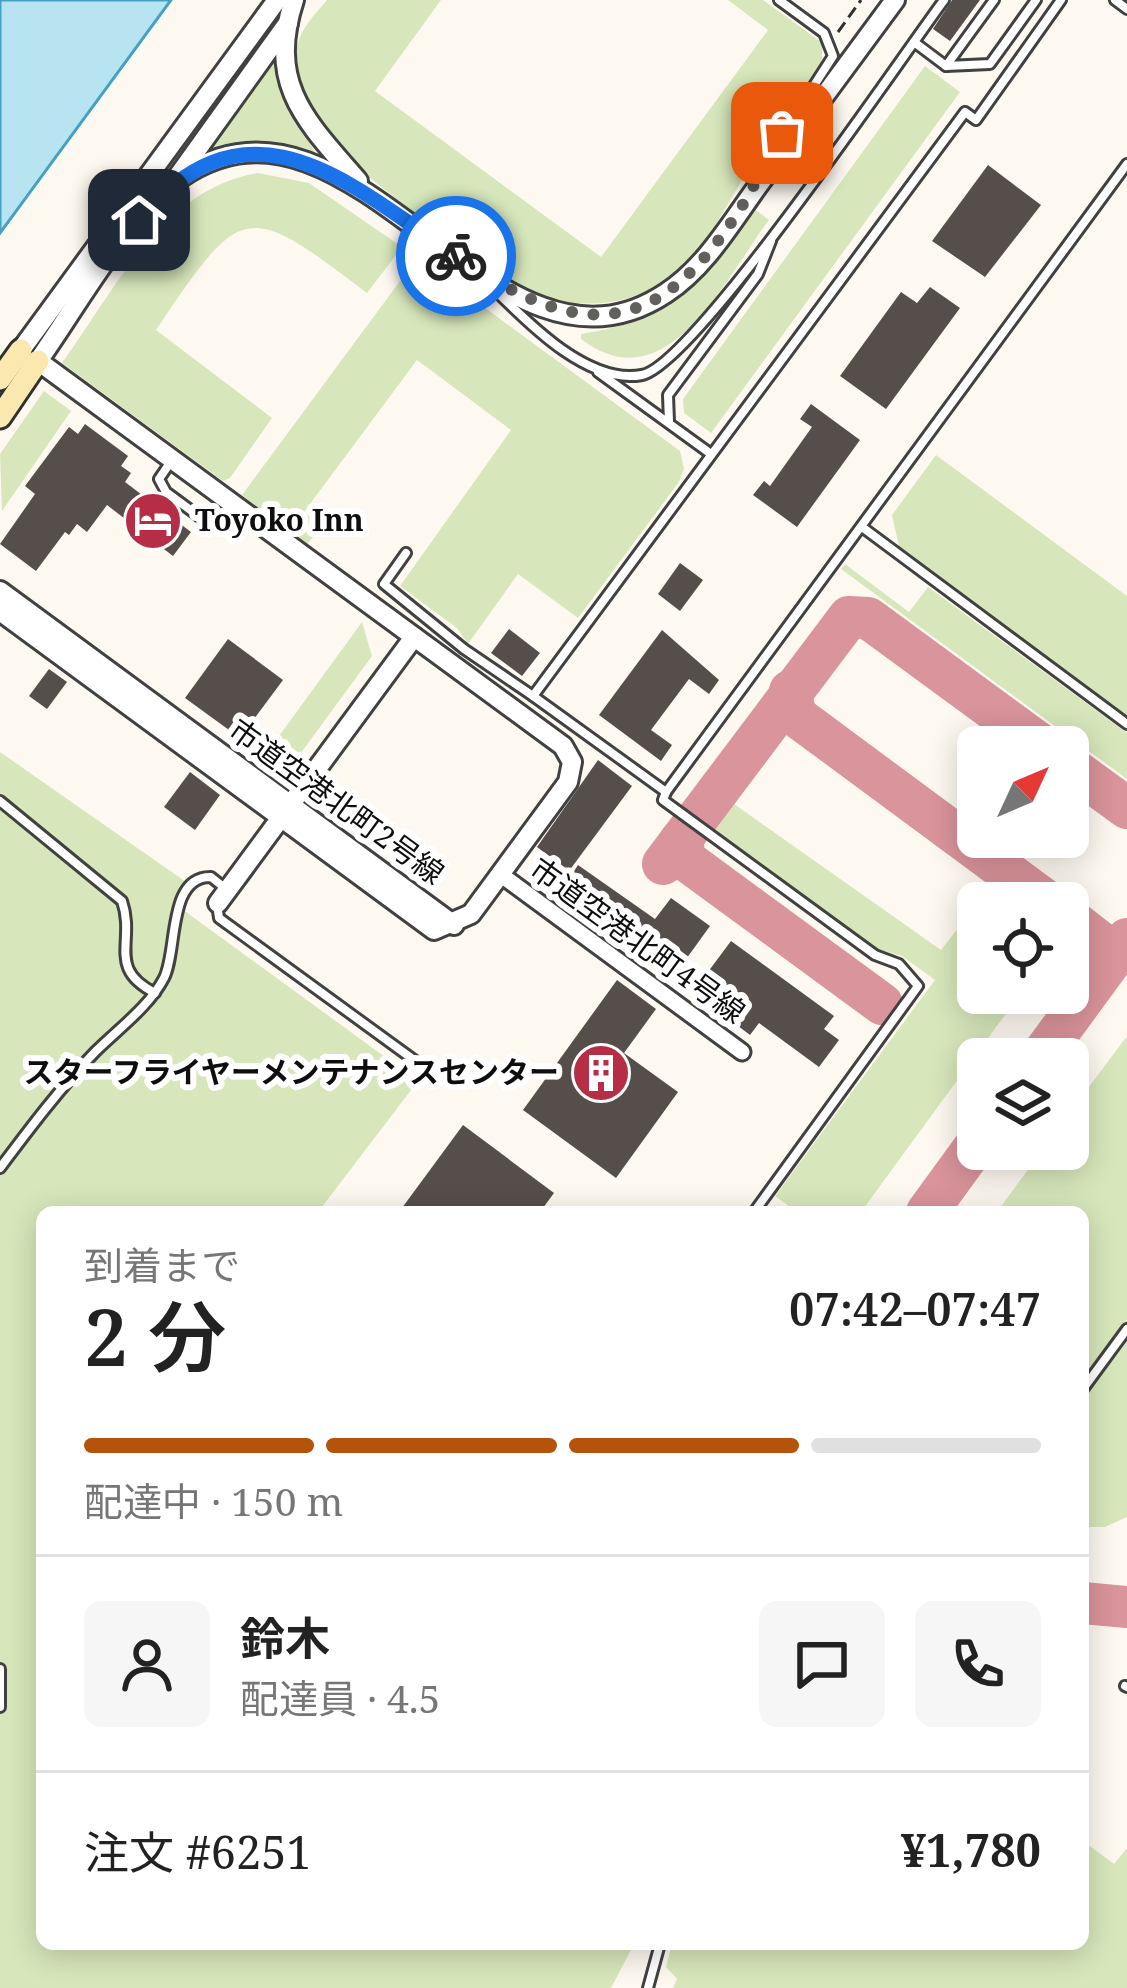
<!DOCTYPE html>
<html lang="ja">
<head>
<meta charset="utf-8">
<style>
	body { margin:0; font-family:"Noto Serif","Noto Sans JP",serif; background:#f6f6f6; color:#222; height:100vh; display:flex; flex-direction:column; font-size:45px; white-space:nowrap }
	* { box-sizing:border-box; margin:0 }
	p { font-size:39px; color:#767676 }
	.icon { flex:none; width:66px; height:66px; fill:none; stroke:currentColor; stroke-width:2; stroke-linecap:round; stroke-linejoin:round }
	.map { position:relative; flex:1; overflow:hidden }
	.drawer { position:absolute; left:36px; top:1206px; width:1053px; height:744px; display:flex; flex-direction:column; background:#fff; border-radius:18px; box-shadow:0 6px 30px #0003 }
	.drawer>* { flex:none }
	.needle { width:78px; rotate:46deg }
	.buttons { position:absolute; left:957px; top:726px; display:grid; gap:24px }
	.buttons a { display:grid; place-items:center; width:132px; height:132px; border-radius:18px; background:#fff; box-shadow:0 6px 30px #0003; font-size:60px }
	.pin { position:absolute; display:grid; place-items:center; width:102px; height:102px; color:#fff; margin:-51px; border-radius:24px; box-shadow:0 6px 18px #0006 }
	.courier { position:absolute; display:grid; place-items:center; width:120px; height:120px; margin:-60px; border:9px solid #1a73e8; border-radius:50%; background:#fff; color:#222; box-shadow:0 3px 15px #0007 }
	.overview em { font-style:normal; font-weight:600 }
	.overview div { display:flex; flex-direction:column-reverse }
	.overview { display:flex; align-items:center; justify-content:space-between; height:204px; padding:0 48px }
	h1 { font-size:78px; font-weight:600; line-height:90px }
	.bar { display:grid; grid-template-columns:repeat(4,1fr); gap:18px 12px; align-content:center; height:144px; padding:0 48px }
	.bar i { height:15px; border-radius:9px; background:#e0e0e0 }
	.bar .on { background:#b45309 }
	.bar p { grid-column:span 4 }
	.line { display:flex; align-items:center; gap:30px; padding:0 48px; border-top:3px solid #e0e0e0 }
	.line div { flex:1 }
	.round { display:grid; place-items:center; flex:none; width:126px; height:126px; border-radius:18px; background:#f6f6f6 }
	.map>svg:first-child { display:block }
	.green { fill:#d7e7bb }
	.water { fill:#b8e4f2; stroke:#43a1c5; stroke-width:3 }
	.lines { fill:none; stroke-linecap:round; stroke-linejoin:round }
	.taxiway { stroke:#da949b; stroke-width:42 }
	.building { fill:#564e4b }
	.service-casing { stroke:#414141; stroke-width:14 }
	.minor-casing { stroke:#414141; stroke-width:21 }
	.tertiary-casing { stroke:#414141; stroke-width:24 }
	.secondary-casing { stroke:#303030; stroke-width:27 }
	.path { stroke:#303030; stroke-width:3; stroke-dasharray:12 6; stroke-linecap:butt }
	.service { stroke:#fff; stroke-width:8 }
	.minor { stroke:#fff; stroke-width:15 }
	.tertiary { stroke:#fff; stroke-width:18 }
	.secondary { stroke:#fae8af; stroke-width:21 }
	.done { stroke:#62605d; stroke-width:12; stroke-dasharray:0 21.6 }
	.route { stroke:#1a73e8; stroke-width:15 }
	.labels { text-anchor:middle; stroke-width:12; stroke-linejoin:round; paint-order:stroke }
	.poi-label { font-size:30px; font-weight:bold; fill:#0e0e0e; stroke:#fff; text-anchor:start }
	.street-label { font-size:30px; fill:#0e0e0e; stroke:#fff }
</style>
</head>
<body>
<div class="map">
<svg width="1127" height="1988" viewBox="0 0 1127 1988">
	<rect width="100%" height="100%" fill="#fef9f0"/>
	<g class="green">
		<path d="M327 0H441L375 91 601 257 768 30 728 0H763L821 42C831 83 777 126 756 158 726 202 705 259 655 287 617 308 572 308 531 292 499 280 333 154 313 126 299 105 290 61 300 37 305 24 318 11 327 0Z"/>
		<polygon points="276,51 290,106 317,156 255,144 205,156 202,153"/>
		<polygon points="925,66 960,92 711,433 684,413 683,399"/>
		<path d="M258 173 309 183 402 247 367 293C245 200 242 202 156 330L272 418 230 478 223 481 62 363C114 291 163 188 258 173Z"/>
		<path d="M756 210 769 220C724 280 667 405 581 339V334C683 318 692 281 756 210Z"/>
		<polygon points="417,258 680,451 684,469 679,482 578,618 518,574 468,644 457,628 400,586 511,430 417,360 304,512 321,526 307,545 242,495"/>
		<polygon points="44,391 71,411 2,511 0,454"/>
		<polygon points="936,455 1127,596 1127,718 900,551 892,515"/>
		<polygon points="845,564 909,612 928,587 1127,733 1127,779 841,569"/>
		<polygon points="362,622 372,656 295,761 264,769 258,765"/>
		<polygon points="0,752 196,889 182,909 418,1081 318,1212 42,1212 42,1944 634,1944 611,1988 0,1988"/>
		<polygon points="734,804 941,950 987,891 1002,890 1019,903 978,903 978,993 1021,993 861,1212 797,1212 775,1196 935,980 902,956 877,949 711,828"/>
		<polygon points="1127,1036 1127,1320 1083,1380 1083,1212 997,1212 1043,1149 1068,1149 1068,1115"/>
		<polygon points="1127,1337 1127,1517 1105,1527 1083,1527 1083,1398"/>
		<polygon points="1083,1841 1114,1864 1127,1848 1127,1988 673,1988 677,1979 666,1967 672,1944 1083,1944"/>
	</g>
	<polygon class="water" points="0,0 171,0 0,233"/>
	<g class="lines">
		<g class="taxiway">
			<polyline points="790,691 796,716 1049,903"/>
			<polyline points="1068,765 1127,808"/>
			<polyline points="680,841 687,861 882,1004"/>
			<polyline points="663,864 849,617 868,618 1044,747"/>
			<polyline points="1068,917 1104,945 1106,967"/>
			<polyline points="1039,1059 1127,939"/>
			<polyline points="927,1212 978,1142"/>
			<polyline points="1083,1603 1127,1607"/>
		</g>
	</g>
	<g class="building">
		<polygon points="952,0 980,0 950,41 933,29"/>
		<polygon points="988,165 1041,205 985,277 932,241"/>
		<polygon points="930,287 960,308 886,409 840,376 901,292 917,303"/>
		<polygon points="811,404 860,440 797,527 753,495 764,481 770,486 812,427 800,419"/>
		<polygon points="85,424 128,456 121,466 131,473 125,482 191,532 173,556 107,505 87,532 77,524 69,535 65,532 36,571 0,544 35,494 25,486 69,427 78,434"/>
		<polygon points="680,563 703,580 680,611 658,594"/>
		<polygon points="509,629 540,653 522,676 491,653"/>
		<polygon points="662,630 719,680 709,694 689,679 651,730 672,745 661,761 599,715"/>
		<polygon points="228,639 283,680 240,738 185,698"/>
		<polygon points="49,669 67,682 47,709 29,696"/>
		<polygon points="598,760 632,786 569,871 537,847"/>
		<polygon points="190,772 220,795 195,830 164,807"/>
		<polygon points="578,865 655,919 671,898 710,926 676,973 637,945 630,954 579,917 593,897 569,879"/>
		<polygon points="731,941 834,1016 824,1029 839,1040 819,1067 759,1023 750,1035 693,992"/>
		<polygon points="617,980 656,1009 624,1053 678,1092 616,1178 523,1110"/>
		<polygon points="463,1125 554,1193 540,1212 399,1212"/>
	</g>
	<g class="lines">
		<g class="service-casing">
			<g id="service">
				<polyline points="994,0 946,66 990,64 1036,0"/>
				<polyline points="1061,0 976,120 965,112 533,696 666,792 1127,164"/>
				<polyline points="1115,0 1127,9"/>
				<polyline points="914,42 946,66"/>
				<polyline points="755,177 833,56 824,33 779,0"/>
				<path d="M496 291C530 325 589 385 642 375 694 365 900 59 944 0"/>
				<polyline points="598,372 711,454"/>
				<polyline points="669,422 668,395 758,274 771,241"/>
				<polyline points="172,460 159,479 166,492 208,523 219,521 232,504"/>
				<polyline points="862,527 1127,724"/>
				<polyline points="406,553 384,584 464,649 533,696"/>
				<polyline points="666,792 663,800 875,955 899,964 918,986 754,1212"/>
				<path d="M0 801 122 901C136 942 106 968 155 993"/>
				<polyline points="217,904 219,918 436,1076"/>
				<path d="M0 1168C30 1128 60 1088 95 1052 118 1029 149 1007 164 978 178 951 167 876 211 877L226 889"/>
				<polyline points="1083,1389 1127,1329"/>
				<polyline points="0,1669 0,1707"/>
				<polyline points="1125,1686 1127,1687"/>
				<polyline points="648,1988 660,1944"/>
			</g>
		</g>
		<g class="minor-casing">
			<polyline id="minor" points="500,874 742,1052"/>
		</g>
		<g class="tertiary-casing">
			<g id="tertiary">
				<path d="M294 0C266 85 307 122 358 181"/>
				<polyline points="178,176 288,23"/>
				<polyline points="21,350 277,0"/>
				<polyline points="0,591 454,925"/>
				<path d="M0 611 434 930 471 914 568 782 572 762 563 746 38 361C78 305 127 214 183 176 355 61 494 408 666 293 706 267 732 221 760 183 805 122 850 61 895 0"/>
				<polyline points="218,903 414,637"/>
			</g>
		</g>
		<g class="secondary-casing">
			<g id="secondary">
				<polyline points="0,379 21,350"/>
				<polyline points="0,417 38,361"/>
			</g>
		</g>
		<polyline class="path" points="838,32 861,0"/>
		<use href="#service" class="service"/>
		<use href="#minor" class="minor"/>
		<use href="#tertiary" class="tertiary"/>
		<use href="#secondary" class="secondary"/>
	</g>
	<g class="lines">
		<path class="done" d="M456 256C580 341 657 341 742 206 758 182 765 156 782 133"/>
		<path class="route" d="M139 220C248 89 348 182 456 256"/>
	</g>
	<defs>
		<g id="hotel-disc" transform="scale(3)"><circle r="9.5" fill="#b52e46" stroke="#fff"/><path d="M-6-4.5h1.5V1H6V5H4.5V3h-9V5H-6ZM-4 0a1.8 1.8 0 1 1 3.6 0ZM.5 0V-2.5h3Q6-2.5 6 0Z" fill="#fff"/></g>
		<g id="building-disc" transform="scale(3)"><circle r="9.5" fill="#b52e46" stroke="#fff"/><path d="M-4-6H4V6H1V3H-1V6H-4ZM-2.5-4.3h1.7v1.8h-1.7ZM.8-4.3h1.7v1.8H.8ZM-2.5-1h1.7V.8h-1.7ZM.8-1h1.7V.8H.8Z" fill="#fff"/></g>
	</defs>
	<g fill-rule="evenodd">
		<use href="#hotel-disc" x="153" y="521"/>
		<use href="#building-disc" x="601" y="1073"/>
	</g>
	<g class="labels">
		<g class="poi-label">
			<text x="195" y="531">Toyoko Inn</text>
			<text x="559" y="1083" text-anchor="end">スターフライヤーメンテナンスセンター</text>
		</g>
		<g class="street-label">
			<text transform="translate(336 802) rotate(36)" y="10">市道空港北町2号線</text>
			<text transform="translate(637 941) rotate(36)" y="10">市道空港北町4号線</text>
		</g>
	</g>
</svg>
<div class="buttons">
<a><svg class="needle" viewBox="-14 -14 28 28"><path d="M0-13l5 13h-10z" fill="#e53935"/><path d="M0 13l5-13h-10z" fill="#767676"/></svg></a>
<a><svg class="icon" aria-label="locate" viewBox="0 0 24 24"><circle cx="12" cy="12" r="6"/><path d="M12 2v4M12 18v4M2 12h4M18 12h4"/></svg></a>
<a><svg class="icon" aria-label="layers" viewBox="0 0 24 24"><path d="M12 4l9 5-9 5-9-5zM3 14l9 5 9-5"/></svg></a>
</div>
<div class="pin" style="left:782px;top:133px;background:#ea580c"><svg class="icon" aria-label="bag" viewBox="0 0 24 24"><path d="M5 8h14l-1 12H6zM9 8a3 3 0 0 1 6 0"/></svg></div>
<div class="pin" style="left:139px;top:220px;background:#1f2937"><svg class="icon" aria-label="home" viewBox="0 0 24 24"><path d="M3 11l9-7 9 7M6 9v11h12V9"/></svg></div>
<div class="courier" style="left:456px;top:256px"><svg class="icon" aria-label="bike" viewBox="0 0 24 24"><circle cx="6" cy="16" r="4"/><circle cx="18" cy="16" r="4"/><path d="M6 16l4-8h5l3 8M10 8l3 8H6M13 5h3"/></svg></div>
<section class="drawer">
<div class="overview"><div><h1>2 分</h1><p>到着まで</p></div><em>07:42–07:47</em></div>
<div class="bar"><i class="on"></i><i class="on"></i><i class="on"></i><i></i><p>配達中 · 150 m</p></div>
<div class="line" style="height:216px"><a class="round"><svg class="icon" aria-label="person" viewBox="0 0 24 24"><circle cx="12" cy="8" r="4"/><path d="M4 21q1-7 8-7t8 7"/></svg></a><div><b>鈴木</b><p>配達員 · 4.5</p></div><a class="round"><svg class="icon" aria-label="chat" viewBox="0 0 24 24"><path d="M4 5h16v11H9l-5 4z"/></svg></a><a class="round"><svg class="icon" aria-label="phone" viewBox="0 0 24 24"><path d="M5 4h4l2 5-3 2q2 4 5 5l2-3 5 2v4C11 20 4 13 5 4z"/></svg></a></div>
<div class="line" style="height:156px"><div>注文 #6251</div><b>¥1,780</b></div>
</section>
</div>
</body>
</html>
